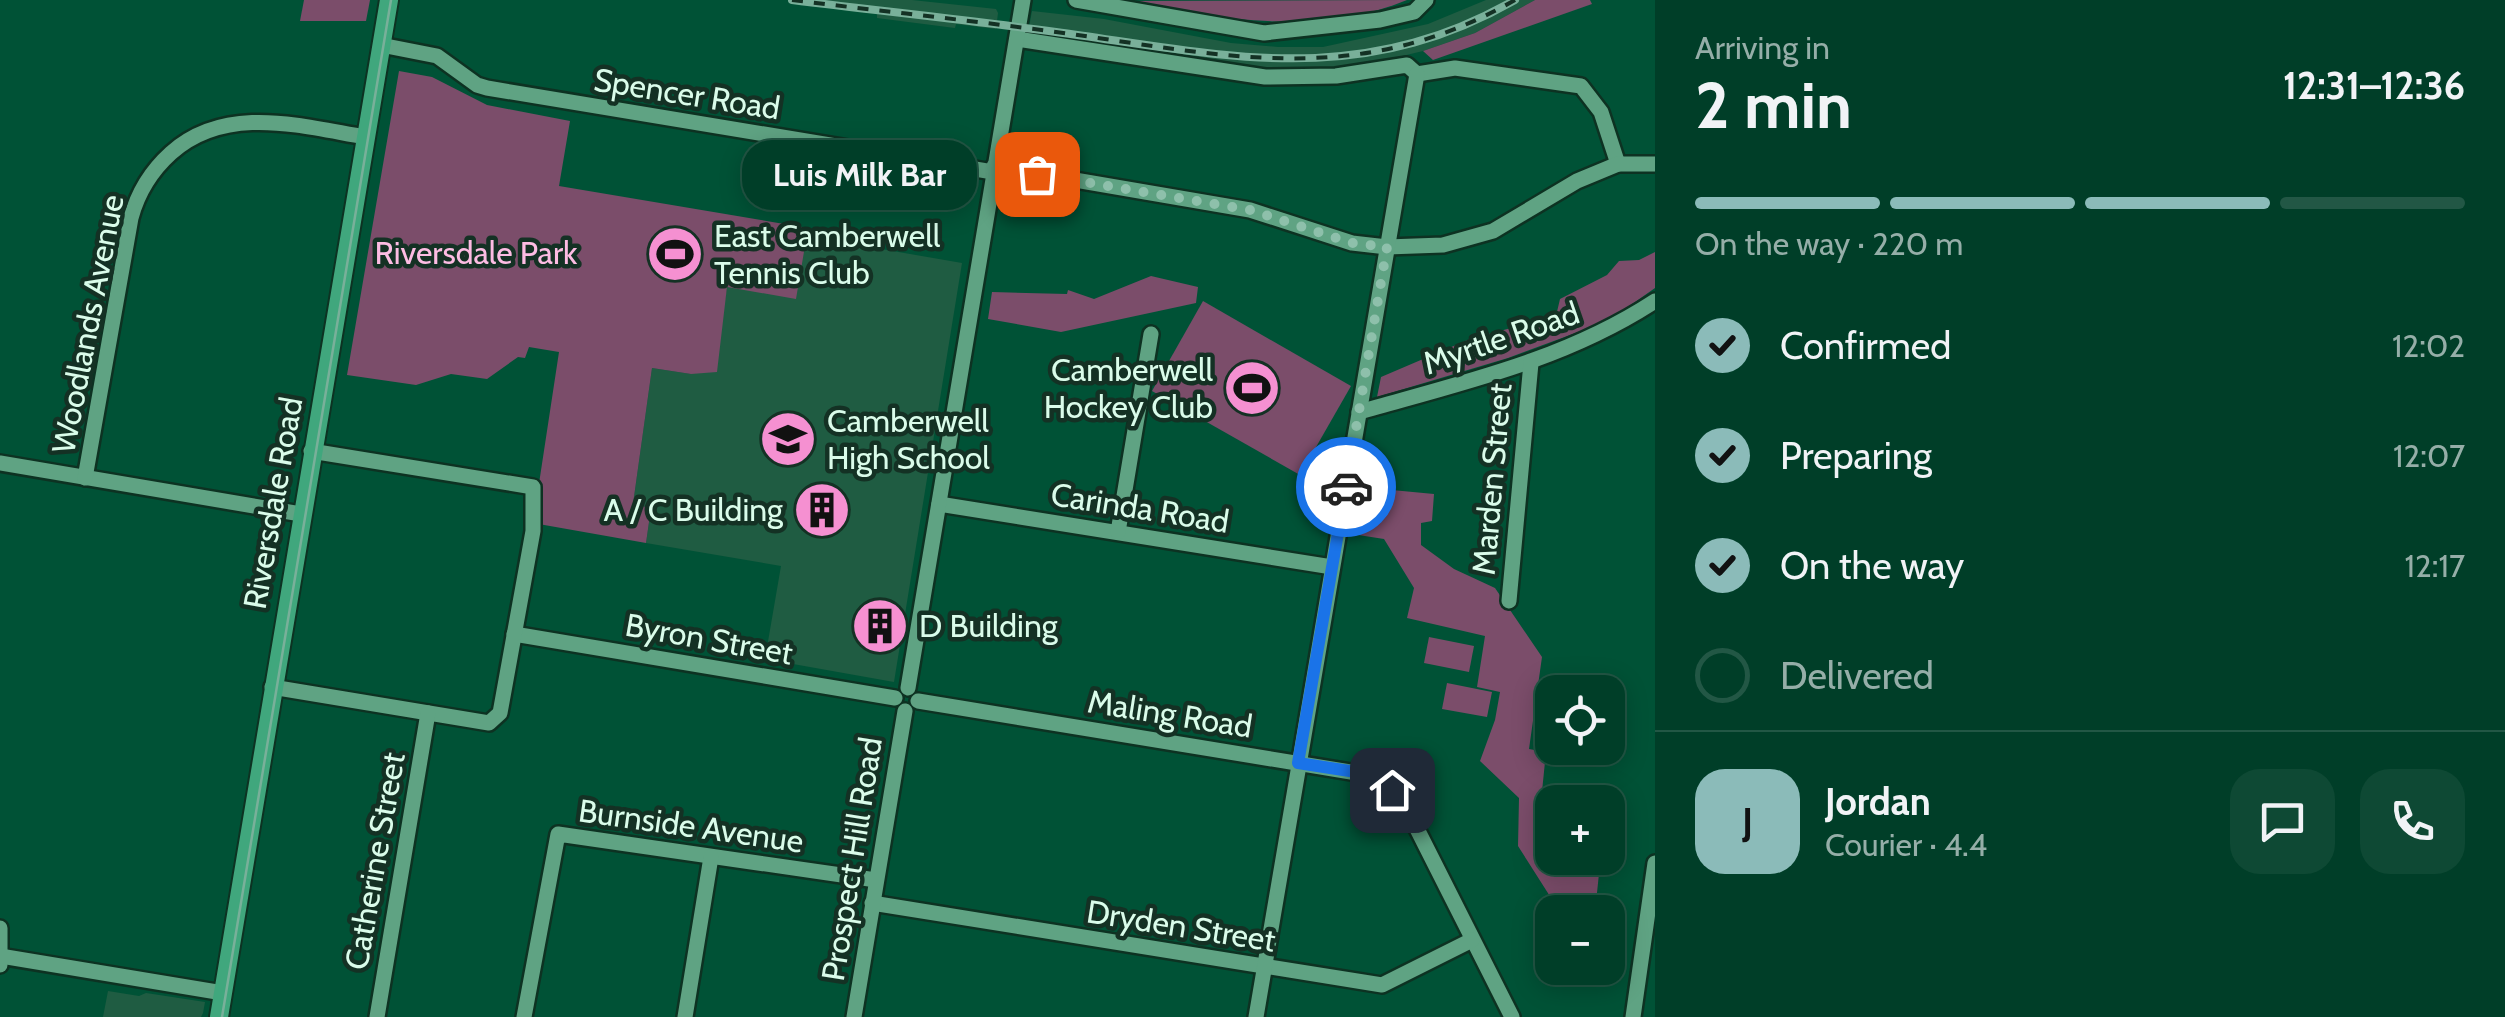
<!DOCTYPE html>
<html lang="en">
<head>
<meta charset="utf-8">
<style>
	body { margin:0; font-family:Cabin,sans-serif; background:#0e4934; color:#f1f3f6; height:100vh; display:flex; flex-direction:column; font-size:38px; white-space:nowrap }
	* { box-sizing:border-box; margin:0 }
	p { font-size:32px; color:#95aea8 }
	.icon { flex:none; width:55px; height:55px; fill:none; stroke:currentColor; stroke-width:2; stroke-linecap:round; stroke-linejoin:round }
	.map { position:relative; flex:1; overflow:hidden }
	.panel { display:flex; flex-direction:column; background:#003e28; width:850px }
	.panel>* { flex:none }
	.fabs { position:absolute; left:1535px; top:675px; display:grid; gap:20px }
	.fabs a { display:grid; place-items:center; width:90px; height:90px; border-radius:20px; background:#003e28; box-shadow:0 5px 25px #0003,0 0 0 2px #225745; font-size:50px }
	.pin { position:absolute; display:grid; place-items:center; width:85px; height:85px; color:#fff; margin:-42px; border-radius:20px; box-shadow:0 5px 15px #0006 }
	.courier { position:absolute; display:grid; place-items:center; width:100px; height:100px; margin:-50px; border:8px solid #1a73e8; border-radius:50%; background:#fff; color:#222; box-shadow:0 2px 12px #0007 }
	.bubble { position:absolute; height:70px; border-radius:30px; background:#003e28; box-shadow:0 5px 25px #0003,0 0 0 2px #225745; font-size:32px; font-weight:800; line-height:70px; text-align:center }
	.overview em { font-style:normal; font-weight:800 }
	.overview div { display:flex; flex-direction:column-reverse }
	.overview { display:flex; align-items:center; justify-content:space-between; height:170px; padding:0 40px }
	h1 { font-size:65px; font-weight:800; line-height:75px }
	.bar { display:grid; grid-template-columns:repeat(4,1fr); gap:15px 10px; align-content:center; height:120px; padding:0 40px }
	.bar i { height:12px; border-radius:8px; background:#225745 }
	.bar .active { background:#8bbbb9 }
	.bar p { grid-column:span 4 }
	.line { display:flex; align-items:center; gap:25px; padding:0 40px; border-top:2px solid #225745 }
	.line div { flex:1 }
	.round { display:grid; place-items:center; flex:none; width:105px; height:105px; border-radius:30px; background:#0e4934 }
	ol { padding:0 40px; list-style:none }
	li { display:flex; align-items:center; gap:30px; height:110px }
	li p { margin-inline-start:auto }
	li .icon { padding:10px; border-radius:50%; background:#8bbbb9; color:#111; stroke-width:4 }
	li:last-child { color:#95aea8 }
	li i { width:55px; height:55px; border:5px solid #225745; border-radius:50% }
	main { display:flex; flex:1; min-height:0 }
	.map>svg:first-child { display:block }
	.built { fill:#1f5c42 }
	.green { fill:#7b4d6a }
	.lines { fill:none; stroke-linecap:round; stroke-linejoin:round }
	.minor-casing { stroke:#0d3222; stroke-width:20 }
	.major-casing { stroke:#0d3222; stroke-width:22 }
	.minor { stroke:#5fa383; stroke-width:15 }
	.major { stroke:#40a77d; stroke-width:18 }
	.tram { stroke:#79b09a; stroke-width:2.5 }
	.rail-casing { stroke:#79b09a; stroke-width:8 }
	.rail { stroke:#143124; stroke-width:4; stroke-dasharray:11; stroke-linecap:butt }
	.done { stroke:#8ec0ab; stroke-width:10; stroke-dasharray:0 18 }
	.route { stroke:#1a73e8; stroke-width:12 }
	.labels { text-anchor:middle; stroke-width:9; stroke-linejoin:round; paint-order:stroke }
	.street-label { font-size:32px; fill:#dafcea; stroke:#143124 }
	.poi-label { font-size:32px; fill:#dafcea; stroke:#143124; text-anchor:start }
	.park-label { font-size:32px; fill:#fdbce3; stroke:#143124 }
</style>
</head>
<body>
<main>
<div class="map">
<svg width="1655" height="1017" viewBox="0 0 1655 1017">
	<rect width="100%" height="100%" fill="#005236"/>
	<g class="built">
		<polygon points="788,0 912,0 996,9 998,13 996,29 956,24 955,28 877,18 877,13"/>
		<polygon points="1486,0 1535,0 1475,33 1423,51 1373,63 1322,68 1284,70 1233,66 1219,60 1028,33 1032,11 1104,19 1231,43 1278,47 1323,47 1428,24"/>
		<polygon points="806,236 962,263 894,682 765,659 781,566 646,543 651,508 633,504 652,368 691,374 723,312 727,287"/>
		<polygon points="108,991 139,996 146,993 205,1002 203,1013 201,1017 103,1017"/>
	</g>
	<g class="green">
		<polygon points="304,0 370,0 366,21 300,21"/>
		<path d="M1407 0C1318 37 1219 19 1127 1Z"/>
		<polygon points="1535,0 1590,0 1592,4 1433,60 1423,51 1475,33"/>
		<polygon points="399,71 432,77 487,105 570,121 559,186 808,228 796,299 727,287 717,372 691,374 652,368 633,504 651,508 646,543 533,523 559,352 529,347 525,358 518,357 487,379 451,374 416,385 347,375"/>
		<polygon points="1655,252 1655,288 1608,321 1508,358 1377,397 1381,377 1470,339 1556,316 1560,299 1607,275 1619,261 1639,260"/>
		<polygon points="1151,276 1198,287 1196,303 1061,332 988,319 992,292 1067,294 1068,290 1094,299"/>
		<polygon points="1203,301 1351,386 1300,475 1152,391"/>
		<polygon points="1360,487 1434,494 1432,521 1421,523 1421,545 1454,569 1495,588 1542,657 1529,749 1546,752 1536,851 1552,854 1552,858 1600,864 1595,912 1560,912 1518,846 1519,798 1480,761 1495,720 1500,692 1477,687 1485,636 1407,618 1414,588 1384,539 1352,534"/>
		<polygon points="1429,637 1474,646 1469,672 1424,663"/>
		<polygon points="1447,683 1492,692 1487,717 1442,709"/>
	</g>
	<g class="lines">
		<g class="minor-casing">
			<g id="minor">
				<polyline points="1076,0 1264,33 1380,20 1414,12 1426,0"/>
				<polyline points="1017,39 1265,77 1336,76 1407,65 1417,74"/>
				<polyline points="381,45 437,56 477,85 487,88 993,172"/>
				<polyline points="1417,74 1455,68 1581,86 1601,112 1618,164"/>
				<polyline points="994,166 1250,210 1352,243 1387,247 1443,245 1493,231 1577,181 1618,164 1655,164"/>
				<path d="M1359 412C1461 383 1565 360 1655 301"/>
				<polyline points="0,463 301,514"/>
				<path d="M85 478 131 218C138 192 151 171 171 153 226 104 300 126 365 137"/>
				<polyline points="939,504 1332,567"/>
				<polyline points="1118,532 1151,334"/>
				<polyline points="1509,601 1531,363"/>
				<polyline points="514,634 895,698"/>
				<polyline points="272,687 489,723 500,713 533,531 533,487 311,451"/>
				<polyline points="908,688 1023,0"/>
				<polyline points="918,701 1369,775 1392,790 1409,813 1512,1017"/>
				<polyline points="872,903 1382,985 1472,940"/>
				<polyline points="0,928 0,965"/>
				<polyline points="0,956 223,993"/>
				<polyline points="377,1017 428,713"/>
				<polyline points="524,1017 558,834 876,880"/>
				<polyline points="685,1017 711,857"/>
				<polyline points="854,1017 905,711"/>
				<polyline points="1256,1017 1417,74"/>
				<polyline points="1633,1017 1655,863"/>
			</g>
		</g>
		<g class="major-casing">
			<polyline id="major" points="219,1017 389,0"/>
		</g>
		<use href="#minor" class="minor"/>
		<use href="#major" class="major"/>
		<polyline class="tram" points="222,1017 391,0"/>
		<g class="rail-casing">
			<path id="rail" d="M792 0C880 11 968 20 1056 32 1225 55 1357 90 1515 0"/>
		</g>
		<use href="#rail" class="rail"/>
	</g>
	<g class="lines">
		<polyline class="done" points="1037,174 1250,210 1352,243 1387,247 1346,487"/>
		<polyline class="route" points="1346,487 1298,763 1369,774 1392,790"/>
	</g>
	<defs>
		<g id="stadium-disc" transform="scale(2.875)"><circle r="9.5" fill="#f590d1" stroke="#143124"/><path d="M0-5a6.5 5 0 1 0 0 10a6.5 5 0 1 0 0-10ZM-3.5-1.8h7v3.6h-7Z" fill="#111"/></g>
		<g id="school-disc" transform="scale(2.875)"><circle r="9.5" fill="#f590d1" stroke="#143124"/><path d="M0-5L7-2L0 1L-7-2ZM-4 1L0 2.5L4 1V4Q0 6-4 4Z" fill="#111"/></g>
		<g id="building-disc" transform="scale(2.875)"><circle r="9.5" fill="#f590d1" stroke="#143124"/><path d="M-4-6H4V6H1V3H-1V6H-4ZM-2.5-4.3h1.7v1.8h-1.7ZM.8-4.3h1.7v1.8H.8ZM-2.5-1h1.7V.8h-1.7ZM.8-1h1.7V.8H.8Z" fill="#111"/></g>
	</defs>
	<g fill-rule="evenodd">
		<use href="#stadium-disc" x="675" y="254"/>
		<use href="#stadium-disc" x="1252" y="388"/>
		<use href="#school-disc" x="788" y="439"/>
		<use href="#building-disc" x="822" y="510"/>
		<use href="#building-disc" x="880" y="626"/>
	</g>
	<g class="labels">
		<g class="street-label">
			<text transform="translate(687 94) rotate(9)" y="11">Spencer Road</text>
			<text transform="translate(88 324) rotate(-79)" y="11">Woodlands Avenue</text>
			<text transform="translate(1501 338) rotate(-19)" y="11">Myrtle Road</text>
			<text transform="translate(1492 479) rotate(-85)" y="11">Marden Street</text>
			<text transform="translate(273 503) rotate(-80)" y="11">Riversdale Road</text>
			<text transform="translate(1140 508) rotate(9)" y="11">Carinda Road</text>
			<text transform="translate(709 639) rotate(10)" y="11">Byron Street</text>
			<text transform="translate(1170 714) rotate(9)" y="11">Maling Road</text>
			<text transform="translate(691 826) rotate(8)" y="11">Burnside Avenue</text>
			<text transform="translate(852 859) rotate(-81)" y="11">Prospect Hill Road</text>
			<text transform="translate(375 861) rotate(-80)" y="11">Catherine Street</text>
			<text transform="translate(1181 926) rotate(9)" y="11">Dryden Street</text>
		</g>
		<g class="poi-label">
			<text x="714" y="247">East Camberwell<tspan x="714" dy="37">Tennis Club</tspan></text>
			<text x="1213" y="381" text-anchor="end">Camberwell<tspan x="1213" dy="37">Hockey Club</tspan></text>
			<text x="827" y="432">Camberwell<tspan x="827" dy="37">High School</tspan></text>
			<text x="783" y="521" text-anchor="end">A / C Building</text>
			<text x="919" y="637">D Building</text>
		</g>
		<g class="park-label">
			<text x="476" y="264">Riversdale Park</text>
		</g>
	</g>
</svg>
<div class="fabs">
<a><svg class="icon" aria-label="locate" viewBox="0 0 24 24"><circle cx="12" cy="12" r="6"/><path d="M12 2v4M12 18v4M2 12h4M18 12h4"/></svg></a>
<a>+</a>
<a>−</a>
</div>
<div class="pin" style="left:1037px;top:174px;background:#ea580c"><svg class="icon" aria-label="bag" viewBox="0 0 24 24"><path d="M5 8h14l-1 12H6zM9 8a3 3 0 0 1 6 0"/></svg></div>
<div class="pin" style="left:1392px;top:790px;background:#1f2937"><svg class="icon" aria-label="home" viewBox="0 0 24 24"><path d="M3 11l9-7 9 7M6 9v11h12V9"/></svg></div>
<div class="courier" style="left:1346px;top:487px"><svg class="icon" aria-label="car" viewBox="0 0 24 24"><path d="M5 17H2v-5l4-1 3-4h7l3 4 3 1v5h-3M9 17h6M6 11h13"/><circle cx="7" cy="17" r="2"/><circle cx="17" cy="17" r="2"/></svg></div>
<div class="bubble" style="left:742px;top:140px;width:235px">Luis Milk Bar</div>
</div>
<section class="panel">
<div class="overview"><div><h1>2 min</h1><p>Arriving in</p></div><em>12:31–12:36</em></div>
<div class="bar"><i class="active"></i><i class="active"></i><i class="active"></i><i></i><p>On the way · 220 m</p></div>
<ol>
<li><svg class="icon" aria-label="check" viewBox="0 0 24 24"><path d="M5 12l5 5 9-10"/></svg>Confirmed<p>12:02</p></li>
<li><svg class="icon" aria-label="check" viewBox="0 0 24 24"><path d="M5 12l5 5 9-10"/></svg>Preparing<p>12:07</p></li>
<li><svg class="icon" aria-label="check" viewBox="0 0 24 24"><path d="M5 12l5 5 9-10"/></svg>On the way<p>12:17</p></li>
<li><i></i>Delivered</li>
</ol>
<div class="line" style="height:180px"><b class="round" style="background:#8bbbb9;color:#111">J</b><div><b>Jordan</b><p>Courier · 4.4</p></div><a class="round"><svg class="icon" aria-label="chat" viewBox="0 0 24 24"><path d="M4 5h16v11H9l-5 4z"/></svg></a><a class="round"><svg class="icon" aria-label="phone" viewBox="0 0 24 24"><path d="M5 4h4l2 5-3 2q2 4 5 5l2-3 5 2v4C11 20 4 13 5 4z"/></svg></a></div>
</section>
</main>
</body>
</html>
